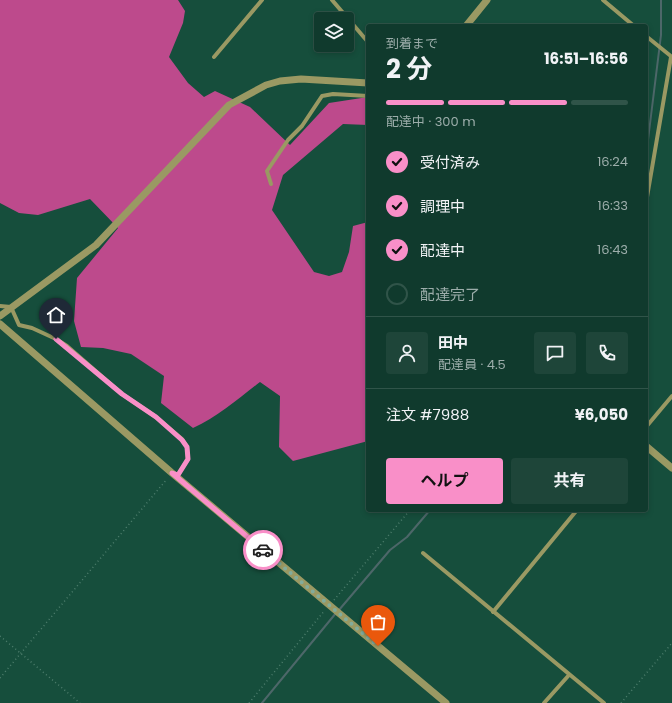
<!DOCTYPE html>
<html lang="ja">
<head>
<meta charset="utf-8">
<style>
	body { margin:0; font-family:Poppins,"Noto Sans JP",sans-serif; background:#1e4539; color:#f1f3f6; height:100vh; display:flex; flex-direction:column; font-size:15px; white-space:nowrap }
	* { box-sizing:border-box; margin:0 }
	p { font-size:13px; color:#9cadaa }
	.icon { flex:none; width:22px; height:22px; fill:none; stroke:currentColor; stroke-width:2; stroke-linecap:round; stroke-linejoin:round }
	.map { position:relative; flex:1; overflow:hidden }
	.panel { position:absolute; left:366px; top:24px; width:282px; height:488px; display:flex; flex-direction:column; background:#103a2d; border-radius:4px; box-shadow:0 2px 6px #0003,0 0 0 1px #305449 }
	.panel>* { flex:none }
	.tools { position:absolute; left:314px; top:12px; display:grid; gap:8px }
	.tools a { display:grid; place-items:center; width:40px; height:40px; border-radius:4px; background:#103a2d; box-shadow:0 2px 6px #0003,0 0 0 1px #305449; font-size:20px }
	.pin { position:absolute; display:grid; place-items:center; width:34px; height:34px; color:#fff; margin:-41px -17px; border-radius:50% 50% 50% 0; rotate:-45deg; box-shadow:0 0 4px #0007 }
	.pin .icon { rotate:45deg }
	.courier { position:absolute; display:grid; place-items:center; width:40px; height:40px; margin:-20px; border:3px solid #f98fc8; border-radius:50%; background:#fff; color:#222; box-shadow:0 1px 5px #0007 }
	.overview em { font-style:normal; font-weight:700 }
	.overview div { display:flex; flex-direction:column-reverse }
	.overview { display:flex; align-items:center; justify-content:space-between; height:68px; padding:0 20px }
	h1 { font-size:26px; font-weight:700; line-height:30px }
	.bar { display:grid; grid-template-columns:repeat(4,1fr); gap:6px 4px; align-content:center; height:48px; padding:0 20px }
	.bar i { height:5px; border-radius:3px; background:#305449 }
	.bar .on { background:#f98fc8 }
	.bar p { grid-column:span 4 }
	.line { display:flex; align-items:center; gap:10px; padding:0 20px; border-top:1px solid #305449 }
	.line div { flex:1 }
	.round { display:grid; place-items:center; flex:none; width:42px; height:42px; border-radius:4px; background:#1e4539 }
	ol { padding:0 20px; list-style:none }
	li { display:flex; align-items:center; gap:12px; height:44px }
	li p { margin-inline-start:auto }
	li .icon { padding:4px; border-radius:50%; background:#f98fc8; color:#111; stroke-width:4 }
	li:last-child { color:#9cadaa }
	li i { width:22px; height:22px; border:2px solid #305449; border-radius:50% }
	.button { display:flex; gap:8px; margin-top:auto; padding:8px 20px }
	.button a { flex:1; height:46px; border-radius:4px; background:#f98fc8; color:#111; font-size:16px; font-weight:700; line-height:46px; text-align:center }
	.button a+a { background:#1e4539; color:#f1f3f6 }
	.map>svg:first-child { display:block }
	.forest { fill:#bd4a8c }
	.lines { fill:none; stroke-linecap:round; stroke-linejoin:round }
	.stream { stroke:#4d6769; stroke-width:2 }
	.path { stroke:#4e7e6d; stroke-width:1.5; stroke-dasharray:1 3; stroke-linecap:butt }
	.minor { stroke:#9a9963; stroke-width:4 }
	.tertiary { stroke:#9a9963; stroke-width:7 }
	.done { stroke:#82ac9c; stroke-width:4; stroke-dasharray:0 7.2 }
	.route { stroke:#f98fc8; stroke-width:5 }
</style>
</head>
<body>
<div class="map">
<svg width="672" height="703" viewBox="0 0 672 703">
	<rect width="100%" height="100%" fill="#164e3c"/>
	<path class="forest" d="M0 0H178L185 11 183 23 169 57 188 83 204 97 215 91 250 107 290 145 329 103 368 97V125L343 124 283 175 272 210 314 272 329 276 342 272 349 252 353 226 368 222V441L293 461 279 447 280 396 260 382C239 398 218 417 193 428L161 403 164 376 131 354 103 348 81 347 74 321 77 278 118 228 90 199 38 215 19 213 0 203Z"/>
	<g class="lines">
		<g class="stream">
			<polyline points="646,156 661,35 661,0"/>
			<polyline points="339,610 390,550 407,537 430,510"/>
			<polyline points="262,703 336,613"/>
		</g>
		<g class="path">
			<polyline points="646,63 648,43"/>
			<polyline points="334,600 410,510"/>
			<polyline points="0,636 80,703"/>
			<polyline points="0,678 167,479"/>
			<polyline points="249,703 325,610"/>
			<polyline points="621,703 672,643"/>
		</g>
		<g class="minor">
			<polyline points="332,0 368,42"/>
			<polyline points="603,0 634,26"/>
			<polyline points="646,36 672,57"/>
			<polyline points="214,57 262,0"/>
			<polyline points="271,184 267,171 288,140 302,126 322,96 333,94 368,96"/>
			<polyline points="646,203 671,57"/>
			<polyline points="0,306 11,307 19,325 32,328 56,339 67,346 122,394 156,417 182,439 187,447 188,459 178,475 175,474"/>
			<polyline points="646,427 672,396"/>
			<polyline points="423,553 604,703"/>
			<polyline points="493,612 577,510"/>
			<polyline points="544,703 569,675"/>
		</g>
		<g class="tertiary">
			<polyline points="466,26 487,0"/>
			<polyline points="0,316 96,245 229,105 266,85 280,81 301,79 368,83"/>
			<polyline points="0,324 172,473 446,703"/>
			<polyline points="646,446 672,468"/>
		</g>
	</g>
	<g class="lines">
		<polyline class="done" points="263,550 378,646"/>
		<polyline class="route" points="56,339 122,394 156,417 182,440 187,447 188,459 178,475 172,473 263,550"/>
	</g>
</svg>
<div class="tools">
<a><svg class="icon" aria-label="layers" viewBox="0 0 24 24"><path d="M12 4l9 5-9 5-9-5zM3 14l9 5 9-5"/></svg></a>
</div>
<div class="pin" style="left:378px;top:646px;background:#ea580c"><svg class="icon" aria-label="bag" viewBox="0 0 24 24"><path d="M5 8h14l-1 12H6zM9 8a3 3 0 0 1 6 0"/></svg></div>
<div class="pin" style="left:56px;top:339px;background:#1f2937"><svg class="icon" aria-label="home" viewBox="0 0 24 24"><path d="M3 11l9-7 9 7M6 9v11h12V9"/></svg></div>
<div class="courier" style="left:263px;top:550px"><svg class="icon" aria-label="car" viewBox="0 0 24 24"><path d="M5 17H2v-5l4-1 3-4h7l3 4 3 1v5h-3M9 17h6M6 11h13"/><circle cx="7" cy="17" r="2"/><circle cx="17" cy="17" r="2"/></svg></div>
<section class="panel">
<div class="overview"><div><h1>2 分</h1><p>到着まで</p></div><em>16:51–16:56</em></div>
<div class="bar"><i class="on"></i><i class="on"></i><i class="on"></i><i></i><p>配達中 · 300 m</p></div>
<ol>
<li><svg class="icon" aria-label="check" viewBox="0 0 24 24"><path d="M5 12l5 5 9-10"/></svg>受付済み<p>16:24</p></li>
<li><svg class="icon" aria-label="check" viewBox="0 0 24 24"><path d="M5 12l5 5 9-10"/></svg>調理中<p>16:33</p></li>
<li><svg class="icon" aria-label="check" viewBox="0 0 24 24"><path d="M5 12l5 5 9-10"/></svg>配達中<p>16:43</p></li>
<li><i></i>配達完了</li>
</ol>
<div class="line" style="height:72px"><a class="round"><svg class="icon" aria-label="person" viewBox="0 0 24 24"><circle cx="12" cy="8" r="4"/><path d="M4 21q1-7 8-7t8 7"/></svg></a><div><b>田中</b><p>配達員 · 4.5</p></div><a class="round"><svg class="icon" aria-label="chat" viewBox="0 0 24 24"><path d="M4 5h16v11H9l-5 4z"/></svg></a><a class="round"><svg class="icon" aria-label="phone" viewBox="0 0 24 24"><path d="M5 4h4l2 5-3 2q2 4 5 5l2-3 5 2v4C11 20 4 13 5 4z"/></svg></a></div>
<div class="line" style="height:52px"><div>注文 #7988</div><b>¥6,050</b></div>
<div class="button"><a>ヘルプ</a><a>共有</a></div>
</section>
</div>
</body>
</html>
